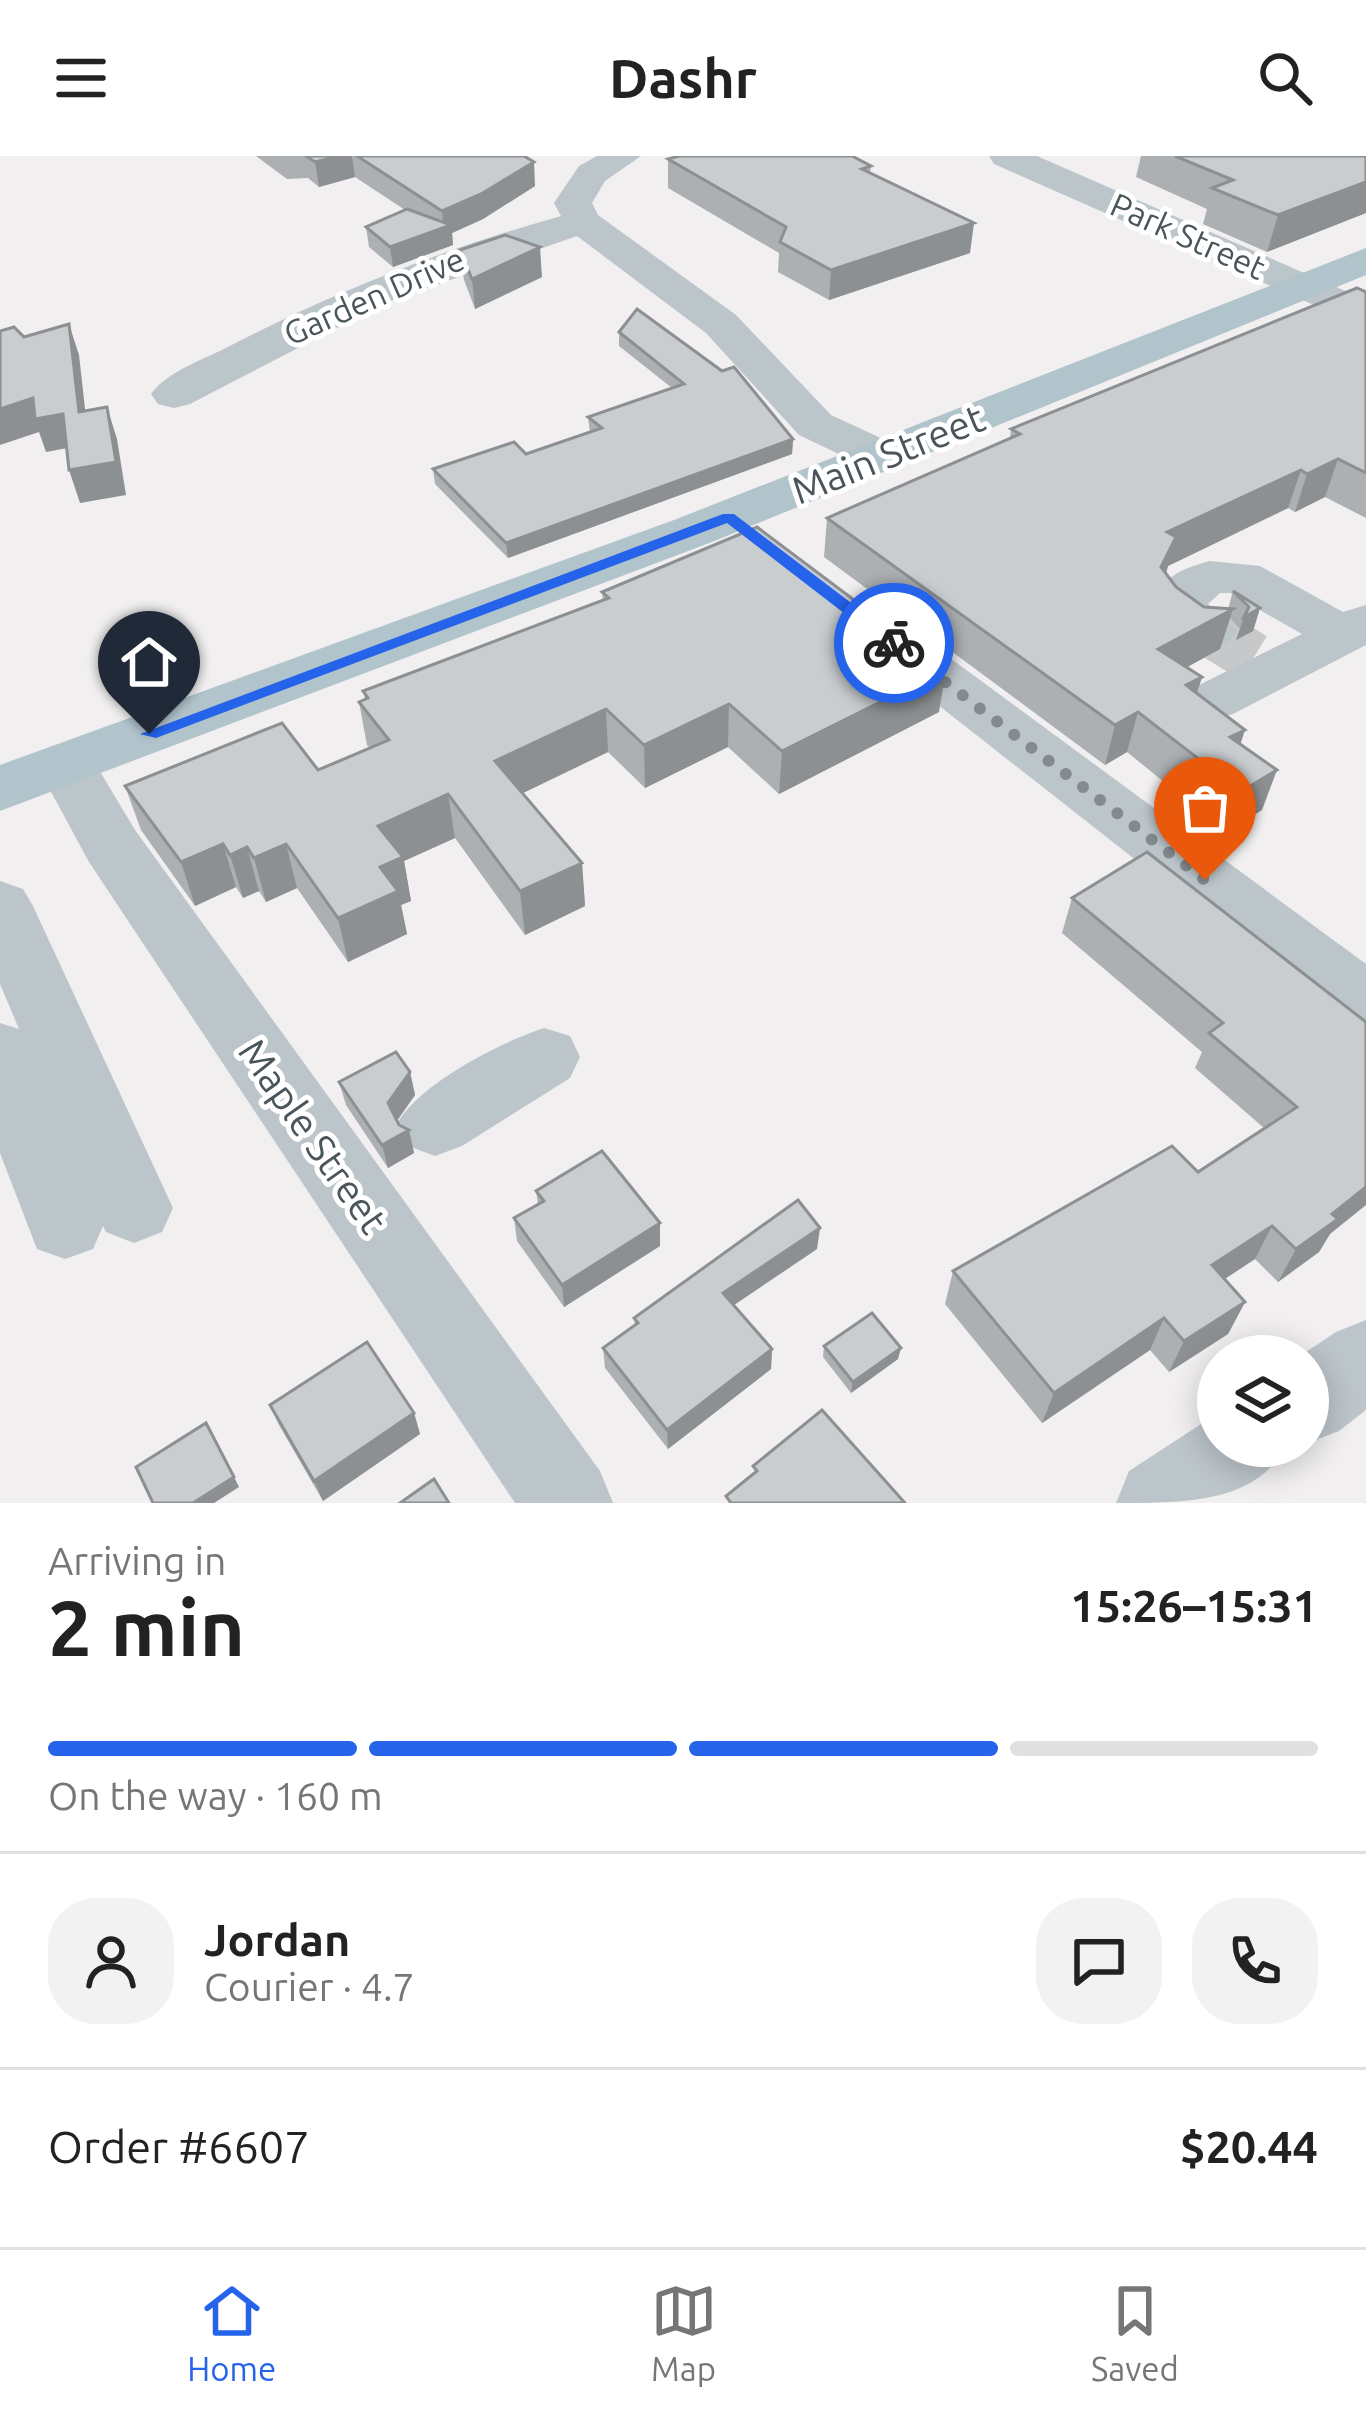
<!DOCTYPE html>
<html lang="en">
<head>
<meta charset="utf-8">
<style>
	body { margin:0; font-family:Ubuntu,sans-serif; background:#f2f2f2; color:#222; height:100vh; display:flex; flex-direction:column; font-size:45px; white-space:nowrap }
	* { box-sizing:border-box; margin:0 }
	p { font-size:39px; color:#767676 }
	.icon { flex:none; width:66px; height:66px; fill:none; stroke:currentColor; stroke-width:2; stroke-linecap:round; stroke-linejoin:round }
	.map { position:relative; height:1347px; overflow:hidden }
	.sheet { display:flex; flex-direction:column; background:#fff; flex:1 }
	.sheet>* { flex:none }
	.fabs { position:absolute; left:1197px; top:1179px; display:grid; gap:24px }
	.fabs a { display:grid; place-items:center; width:132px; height:132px; border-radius:50%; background:#fff; box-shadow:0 6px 30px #0003; font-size:60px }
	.pin { position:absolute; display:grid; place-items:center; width:102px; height:102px; color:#fff; margin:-123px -51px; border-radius:50% 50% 50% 0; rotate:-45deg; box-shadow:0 0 12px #0007 }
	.pin .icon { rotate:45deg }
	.courier { position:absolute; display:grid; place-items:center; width:120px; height:120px; margin:-60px; border:9px solid #2563eb; border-radius:50%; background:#fff; color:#222; box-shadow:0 3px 15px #0007 }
	.head em { font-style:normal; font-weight:700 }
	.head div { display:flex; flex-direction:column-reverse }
	.head { display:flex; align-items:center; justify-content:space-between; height:204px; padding:0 48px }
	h1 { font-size:78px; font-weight:700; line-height:90px }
	.bar { display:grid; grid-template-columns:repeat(4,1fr); gap:18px 12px; align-content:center; height:144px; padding:0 48px }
	.bar i { height:15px; border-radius:9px; background:#e0e0e0 }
	.bar .selected { background:#2563eb }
	.bar p { grid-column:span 4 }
	.line { display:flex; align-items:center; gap:30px; padding:0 48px; border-top:3px solid #e0e0e0 }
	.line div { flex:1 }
	.round { display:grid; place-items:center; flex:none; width:126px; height:126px; border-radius:48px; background:#f2f2f2 }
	header { display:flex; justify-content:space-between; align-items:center; height:156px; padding:0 48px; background:#fff; font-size:54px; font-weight:700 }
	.tabs { display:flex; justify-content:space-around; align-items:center; height:168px; border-top:3px solid #e0e0e0; background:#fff; font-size:33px; color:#767676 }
	.tabs a { display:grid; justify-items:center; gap:6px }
	.tabs .selected { color:#2563eb }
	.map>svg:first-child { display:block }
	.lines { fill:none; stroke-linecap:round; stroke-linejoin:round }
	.minor-tunnel { stroke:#c7c8ca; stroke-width:51; stroke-dasharray:51 26; stroke-linecap:butt }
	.minor { fill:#bcc5ca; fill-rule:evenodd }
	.major { fill:#b1c3cb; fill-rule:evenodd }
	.wall { fill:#adb0b3 }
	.shaded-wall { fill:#8d9092 }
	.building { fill:#c9cdd0; stroke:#8d9092; stroke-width:3 }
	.route { fill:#2563eb }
	.done { stroke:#848b8e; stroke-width:12; stroke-dasharray:0 21.6 }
	.labels { text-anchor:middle; stroke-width:10; stroke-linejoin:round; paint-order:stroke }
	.far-street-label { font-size:33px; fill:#49555a; stroke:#fff }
	.street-label { font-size:39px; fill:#49555a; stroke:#fff }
</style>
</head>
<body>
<header><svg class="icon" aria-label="menu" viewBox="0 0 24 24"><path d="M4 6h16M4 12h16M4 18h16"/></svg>Dashr<svg class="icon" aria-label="search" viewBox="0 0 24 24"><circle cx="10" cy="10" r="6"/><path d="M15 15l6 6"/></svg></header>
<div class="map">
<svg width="1366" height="1347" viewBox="0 0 1366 1347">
	<rect width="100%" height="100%" fill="#f1efef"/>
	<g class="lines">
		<polyline class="minor-tunnel" points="1210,475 1276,516"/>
		<g class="minor">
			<path d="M597 0H641L605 25 592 47 598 59 736 159 831 259 900 291 907 301 900 311 883 315 866 311 799 279 706 177 577 80 387 146 190 248 174 252 158 248 151 238C166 217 199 205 222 194 331 137 443 93 561 60L554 47 579 10Z"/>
			<polygon points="989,0 1037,0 1366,144 1366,172 994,8"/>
			<path d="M1210 405 1260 410 1343 456 1366 449V489L1233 558 1213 564 1193 558 1184 545 1193 532 1302 478 1230 437H1220L1208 448 1237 475 1229 487C1192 496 1173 478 1154 448 1161 420 1184 412 1210 405Z"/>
			<polygon points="878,458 897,463 1366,808 1366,874 1341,865 859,487 851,475 859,463"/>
			<polygon points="66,588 87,594 135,674 600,1315 613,1347 515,1347 89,706 36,608 45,594"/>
			<polygon points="0,725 23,733 33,750 173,1052 162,1076 134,1087 106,1076 103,1070 93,1093 65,1103 37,1093 0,997 0,867 19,873 0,828"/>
			<path d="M544 872 570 880 580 901 570 922 462 990 435 1000 408 990 397 968C417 929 501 886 544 872Z"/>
			<polygon points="1366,1164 1366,1254 1339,1275 1308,1287 1308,1200 1300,1200 1336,1176"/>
			<path d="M1218 1257V1290H1287C1254 1347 1189 1347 1116 1347L1129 1315Z"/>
		</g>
		<polygon class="major" points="1366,92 1366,119 712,386 0,655 0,609 674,364"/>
	</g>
	<g class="wall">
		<polygon points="256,0 524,0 535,30 483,63 452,77 453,89 393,111 369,91 366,71 405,54 355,21 319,31 308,22 287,23"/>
		<polygon points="1141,0 1366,0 1366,57 1267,96 1203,68 1207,53 1136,21"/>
		<polygon points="668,3 871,10 870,17 970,97 829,144 778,116 779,97 668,32"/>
		<polygon points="460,94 542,121 475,153 464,124"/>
		<polygon points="1366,136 1366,362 1325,341 1295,356 1288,352 1168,410 1166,418 1176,431 1204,451 1228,453 1233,435 1260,452 1253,475 1236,484 1240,473 1230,462 1220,493 1187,511 1202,521 1197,537 1240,588 1262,654 1211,685 1179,661 1185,643 1127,596 1105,609 824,401 827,362 1010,283 1011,273"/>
		<polygon points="619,176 793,283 792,298 508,402 435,328 433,313 526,298 590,277 588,261 672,232 619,190"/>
		<polygon points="602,436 939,556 779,638 728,591 645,632 608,596 523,637 582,707 585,750 525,779 455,682 404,705 411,745 401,749 407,778 348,806 297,732 266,746 259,735 243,742 236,731 195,750 141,674 125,630 318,614 370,592 367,589 359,546 365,543 363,535 603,445"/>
		<polygon points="1072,742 1366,866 1330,1078 1319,1096 1278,1126 1255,1103 1224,1123 1245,1146 1228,1178 1169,1216 1150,1194 1042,1267 945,1148 953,1115 1198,1016 1264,972 1195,912 1202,896 1062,777"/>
		<polygon points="410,916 415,939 397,965 399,969 409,974 414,997 388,1012 346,949 339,926"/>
		<polygon points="536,1035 660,1067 660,1090 564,1151 517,1085 514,1062 538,1048"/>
		<polygon points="817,1093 734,1149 772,1193 771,1213 668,1293 605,1212 603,1192 635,1170 634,1162"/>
		<polygon points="824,1190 898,1203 851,1237 823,1201"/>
		<polygon points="270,1249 414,1257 420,1278 323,1345 279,1269"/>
	</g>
	<g class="shaded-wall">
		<polygon points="339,0 352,0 355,21 319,31 315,6"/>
		<polygon points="534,6 535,30 483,63 452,77 453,89 393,111 390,91 443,71 442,55"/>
		<polygon points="1366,26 1366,57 1267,96 1278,59"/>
		<polygon points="974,67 970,97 829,144 831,114"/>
		<polygon points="540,91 542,121 475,153 472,123"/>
		<polygon points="69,168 79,199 89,288 79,256"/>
		<polygon points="33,242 63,258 73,291 46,296 39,276 0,289 0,253"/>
		<polygon points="107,251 117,283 126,339 80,347 69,314"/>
		<polygon points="793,283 792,298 508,402 506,387"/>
		<polygon points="1338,303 1325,341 1295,356 1307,318"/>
		<polygon points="1301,314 1288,352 1168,410 1165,420 1150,451 1167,376"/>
		<polygon points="1260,452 1253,475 1236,484 1244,461"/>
		<polygon points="1233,453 1220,493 1147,533 1158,493"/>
		<polygon points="946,513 939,556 779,638 782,595"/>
		<polygon points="1202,521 1189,561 1186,529"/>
		<polygon points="729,548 728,591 645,632 644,589"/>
		<polygon points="606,553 608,596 500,648 495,605"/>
		<polygon points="1138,556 1127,596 1105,609 1115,569"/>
		<polygon points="1245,574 1232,614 1230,581"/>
		<polygon points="1277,614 1262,654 1211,685 1225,645"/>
		<polygon points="448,638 455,682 404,705 411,745 401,749 407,778 348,806 338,762 380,711 378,670"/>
		<polygon points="223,688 236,731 195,750 181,706"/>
		<polygon points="286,688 297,732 266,746 254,702"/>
		<polygon points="247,691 259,735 243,742 230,699"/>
		<polygon points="582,707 585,750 525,779 520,735"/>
		<polygon points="410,916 415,939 393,970 388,947"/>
		<polygon points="409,974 414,997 388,1012 382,989"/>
		<polygon points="1366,1031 1366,1049 1330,1078 1319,1096 1278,1126 1296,1093 1332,1058"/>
		<polygon points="660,1067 660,1090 564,1151 562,1129"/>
		<polygon points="1272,1070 1255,1103 1196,1142 1212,1109"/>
		<polygon points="820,1072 817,1093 722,1157 723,1137"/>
		<polygon points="1245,1146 1228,1178 1169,1216 1184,1185"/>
		<polygon points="1164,1162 1150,1194 1042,1267 1054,1237"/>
		<polygon points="901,1192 898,1203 851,1237 853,1226"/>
		<polygon points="772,1193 771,1213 668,1293 667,1274"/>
		<polygon points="414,1257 420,1278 323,1345 314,1325"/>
		<polygon points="234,1321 239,1331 214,1347 193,1347"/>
	</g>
	<g class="building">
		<polygon points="306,0 339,0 315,6"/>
		<polygon points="357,0 524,0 534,6 481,38 442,55"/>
		<polygon points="679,0 852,0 871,10 862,13 974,67 831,114 780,86 786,71 668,3"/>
		<polygon points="1175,0 1366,0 1366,26 1278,59 1212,32 1233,24"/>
		<polygon points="407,53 451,69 390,91 366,71"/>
		<polygon points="505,79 540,91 472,123 460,94"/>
		<polygon points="1357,132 1366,136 1366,317 1338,303 1307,318 1301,314 1167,376 1176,381 1161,411 1176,431 1204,451 1233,453 1158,493 1202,521 1186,529 1245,574 1230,581 1277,614 1225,645 1192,621 1209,611 1138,556 1115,569 827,362 1020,278 1011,273"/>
		<polygon points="637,153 722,215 734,211 793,283 506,387 433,313 514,286 526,298 602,272 588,261 684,228 619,176"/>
		<polygon points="69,168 79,256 107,251 116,306 69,314 63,258 35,263 33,242 0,253 0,175 14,171 24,181"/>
		<polygon points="757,371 946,513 782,595 729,548 644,589 606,553 495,605 582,707 520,735 448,638 378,670 403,701 380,711 398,735 338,762 286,688 254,702 247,691 230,699 223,688 181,706 125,630 282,567 318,614 389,584 359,546 368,542 363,535 609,442 602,436"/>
		<polygon points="1233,435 1260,452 1244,461 1249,451"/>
		<polygon points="1147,696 1366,866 1366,1031 1332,1058 1338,1063 1296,1093 1272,1070 1212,1109 1245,1146 1184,1185 1164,1162 1054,1237 953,1115 1172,990 1198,1016 1297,951 1209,877 1223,867 1072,742"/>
		<polygon points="396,896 410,916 388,947 399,969 409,974 382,989 339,926"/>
		<polygon points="602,995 660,1067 562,1129 514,1062 544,1045 536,1035"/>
		<polygon points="798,1044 820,1072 723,1137 772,1193 667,1274 603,1192 638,1167 634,1162"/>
		<polygon points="872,1157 901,1192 853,1226 824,1190"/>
		<polygon points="367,1186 414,1257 314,1325 270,1249"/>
		<polygon points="822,1254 905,1347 731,1347 726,1340 757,1315 753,1310"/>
		<polygon points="206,1267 234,1321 193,1347 153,1347 136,1311"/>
		<polygon points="434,1323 449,1347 400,1347"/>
	</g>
	<polygon class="route" points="723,358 734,358 900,484 900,491 888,491 727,367 156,582 140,578"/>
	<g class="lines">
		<polyline class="done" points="894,487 1205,724"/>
	</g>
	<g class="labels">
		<g class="far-street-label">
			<text transform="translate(1188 80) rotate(24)" y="12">Park Street</text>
			<text transform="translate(374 140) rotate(-24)" y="12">Garden Drive</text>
		</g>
		<g class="street-label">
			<text transform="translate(888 298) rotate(-22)" y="14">Main Street</text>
			<text transform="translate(313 980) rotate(55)" y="14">Maple Street</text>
		</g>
	</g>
</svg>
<div class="fabs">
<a><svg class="icon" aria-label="layers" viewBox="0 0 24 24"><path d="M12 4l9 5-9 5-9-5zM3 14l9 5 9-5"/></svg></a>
</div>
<div class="pin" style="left:1205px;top:724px;background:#ea580c"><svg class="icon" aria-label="bag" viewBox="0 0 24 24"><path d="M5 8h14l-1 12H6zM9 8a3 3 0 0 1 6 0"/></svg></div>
<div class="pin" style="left:149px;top:578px;background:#1f2937"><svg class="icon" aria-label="home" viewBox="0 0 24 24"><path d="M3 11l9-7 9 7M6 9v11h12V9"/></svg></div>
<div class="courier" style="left:894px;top:487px"><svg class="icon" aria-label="bike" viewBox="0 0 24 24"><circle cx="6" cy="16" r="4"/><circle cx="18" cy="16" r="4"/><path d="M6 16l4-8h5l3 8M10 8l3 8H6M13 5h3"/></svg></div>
</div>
<section class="sheet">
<div class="head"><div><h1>2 min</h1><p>Arriving in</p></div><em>15:26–15:31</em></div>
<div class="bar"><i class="selected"></i><i class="selected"></i><i class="selected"></i><i></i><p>On the way · 160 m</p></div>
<div class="line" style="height:216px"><a class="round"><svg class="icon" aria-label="person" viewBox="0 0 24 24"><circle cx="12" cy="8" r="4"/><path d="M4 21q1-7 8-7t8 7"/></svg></a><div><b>Jordan</b><p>Courier · 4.7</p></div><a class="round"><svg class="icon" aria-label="chat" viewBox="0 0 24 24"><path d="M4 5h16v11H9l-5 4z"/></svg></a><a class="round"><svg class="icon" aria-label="phone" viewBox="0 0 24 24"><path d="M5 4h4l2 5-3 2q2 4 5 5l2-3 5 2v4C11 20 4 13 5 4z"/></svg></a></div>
<div class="line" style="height:156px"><div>Order #6607</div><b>$20.44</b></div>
</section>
<nav class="tabs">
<a class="selected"><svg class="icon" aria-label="home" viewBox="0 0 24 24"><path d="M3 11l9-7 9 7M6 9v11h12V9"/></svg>Home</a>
<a><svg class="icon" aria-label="map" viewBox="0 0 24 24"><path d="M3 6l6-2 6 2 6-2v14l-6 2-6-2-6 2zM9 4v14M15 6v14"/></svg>Map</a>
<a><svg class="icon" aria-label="saved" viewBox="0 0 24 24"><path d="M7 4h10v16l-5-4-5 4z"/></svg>Saved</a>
</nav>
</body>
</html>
